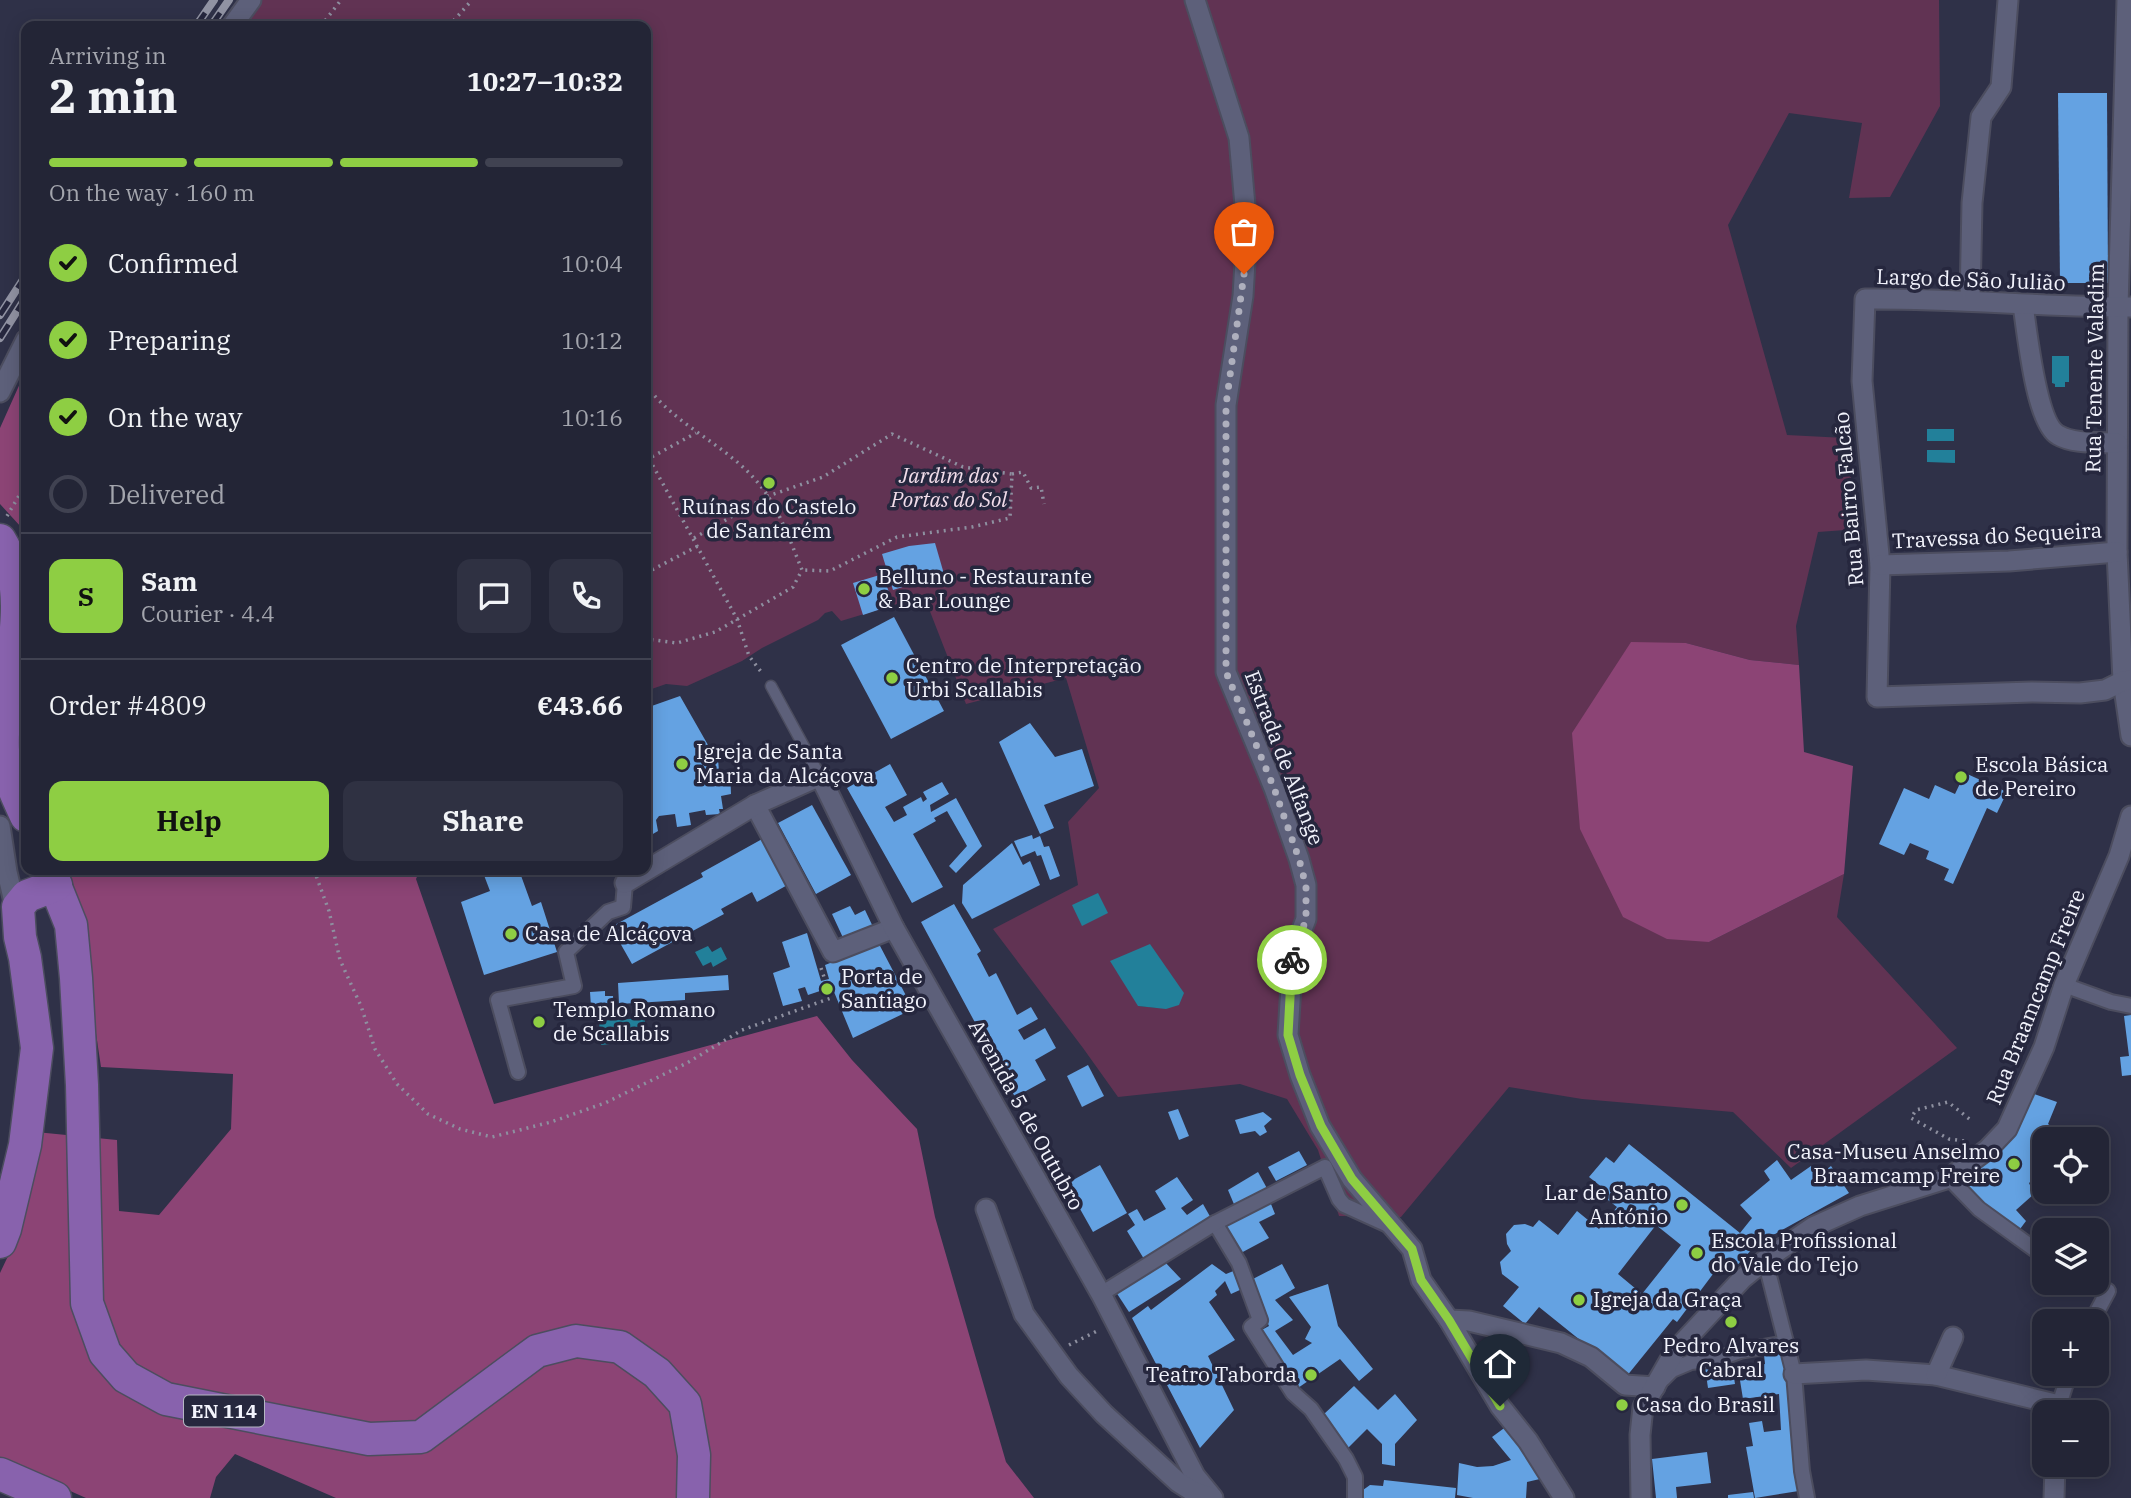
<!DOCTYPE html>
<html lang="en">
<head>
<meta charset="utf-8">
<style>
	body { margin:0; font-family:"IBM Plex Serif",serif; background:#2f3142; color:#f1f3f6; height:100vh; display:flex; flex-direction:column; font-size:26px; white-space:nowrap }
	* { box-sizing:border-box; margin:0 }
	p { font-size:23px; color:#a3a5ad }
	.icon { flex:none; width:38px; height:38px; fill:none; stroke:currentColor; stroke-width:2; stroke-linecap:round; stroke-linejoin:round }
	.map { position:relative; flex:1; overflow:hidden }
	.details { position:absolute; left:21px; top:21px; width:630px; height:854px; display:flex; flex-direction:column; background:#232536; border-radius:14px; box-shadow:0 4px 18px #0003,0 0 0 2px #404251 }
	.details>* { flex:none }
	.buttons { position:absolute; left:2032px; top:1127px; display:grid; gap:14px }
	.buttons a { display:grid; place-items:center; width:77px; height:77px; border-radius:14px; background:#232536; box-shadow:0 4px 18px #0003,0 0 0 2px #404251; font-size:35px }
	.pin { position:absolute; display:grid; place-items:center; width:60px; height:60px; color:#fff; margin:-72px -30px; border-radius:50% 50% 50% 0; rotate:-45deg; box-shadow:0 0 7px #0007 }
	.pin .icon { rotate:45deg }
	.courier { position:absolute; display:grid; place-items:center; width:70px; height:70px; margin:-35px; border:5px solid #8ece43; border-radius:50%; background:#fff; color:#222; box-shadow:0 2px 9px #0007 }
	.summary em { font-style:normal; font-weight:800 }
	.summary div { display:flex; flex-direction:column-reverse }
	.summary { display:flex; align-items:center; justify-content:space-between; height:119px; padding:0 28px }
	h1 { font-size:46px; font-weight:800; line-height:52px }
	.bar { display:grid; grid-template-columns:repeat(4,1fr); gap:10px 7px; align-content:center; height:84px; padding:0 28px }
	.bar i { height:9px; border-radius:5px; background:#404251 }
	.bar .selected { background:#8ece43 }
	.bar p { grid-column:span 4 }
	.line { display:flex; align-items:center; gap:18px; padding:0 28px; border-top:2px solid #404251 }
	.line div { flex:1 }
	.round { display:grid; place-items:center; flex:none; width:74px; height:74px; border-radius:14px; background:#2f3142 }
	ol { padding:0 28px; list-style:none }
	li { display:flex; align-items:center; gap:21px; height:77px }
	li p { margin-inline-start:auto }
	li .icon { padding:7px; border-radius:50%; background:#8ece43; color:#111; stroke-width:4 }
	li:last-child { color:#a3a5ad }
	li i { width:38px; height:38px; border:4px solid #404251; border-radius:50% }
	.primary-button { display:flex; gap:14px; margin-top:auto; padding:14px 28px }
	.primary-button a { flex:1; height:80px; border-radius:14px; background:#8ece43; color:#111; font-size:28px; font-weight:800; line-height:80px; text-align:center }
	.primary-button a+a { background:#2f3142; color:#f1f3f6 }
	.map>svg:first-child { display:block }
	.green { fill:#613353; fill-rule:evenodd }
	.forest { fill:#8c4475 }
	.water { fill:#22809a }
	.building { fill:#64a2e2; fill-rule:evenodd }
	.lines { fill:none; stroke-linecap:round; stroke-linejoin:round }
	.service-casing { stroke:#4c4d5f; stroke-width:13 }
	.pedestrian-casing { stroke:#4c4d5f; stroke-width:18 }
	.minor-casing { stroke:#4c4d5f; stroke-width:23 }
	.primary-casing { stroke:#4c4d5f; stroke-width:35 }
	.path { stroke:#8e90a0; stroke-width:3.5; stroke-dasharray:2 5; stroke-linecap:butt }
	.service { stroke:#5d607a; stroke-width:10 }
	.pedestrian { stroke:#5d607a; stroke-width:14 }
	.minor { stroke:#5d607a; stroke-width:19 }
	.primary { stroke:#8862ad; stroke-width:32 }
	.rail-casing { stroke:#9193a3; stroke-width:8 }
	.rail { stroke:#26273e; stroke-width:5; stroke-dasharray:16; stroke-linecap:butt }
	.done { stroke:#aeafbd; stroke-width:7; stroke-dasharray:0 12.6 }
	.route { stroke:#8ece43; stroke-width:9 }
	.poi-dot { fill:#8ece43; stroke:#26273e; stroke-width:2.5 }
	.labels { text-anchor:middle; stroke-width:7; stroke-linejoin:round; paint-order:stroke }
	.shield { fill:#26273e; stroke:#b5b6c3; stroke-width:2 }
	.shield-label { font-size:19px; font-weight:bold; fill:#f2f3fc }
	.street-label { font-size:21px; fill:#f2f3fc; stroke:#26273e }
	.park-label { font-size:21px; font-style:italic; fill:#f2ddea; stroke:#26273e }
	.poi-label { font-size:21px; fill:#f2f3fc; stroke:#26273e; text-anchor:start }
</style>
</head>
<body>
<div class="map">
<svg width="2131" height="1498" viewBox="0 0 2131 1498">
	<rect width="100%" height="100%" fill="#2f3148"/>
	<path class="green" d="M256 0H1939L1940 106 1890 197 1849 198 1862 123 1789 113 1728 225 1787 435 1845 438 1859 529 1818 532 1796 626 1799 665 1750 660 1686 643 1709 942 1844 874 1837 917 1957 1048 1791 1168 1733 1112 1582 1099 1509 1087 1401 1217 1339 1216 1318 1150 1287 1099 1240 1084 1118 1097 1083 1048 993 929 1078 885 1068 822 1099 788 1066 678 966 704 924 596 841 621 832 611 825 613 818 620 762 648 742 661 687 686 666 684 646 691V26H238ZM1150 945 1159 1008 1138 1006Z"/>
	<g class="forest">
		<polygon points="26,370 26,542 21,527 0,504 0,428"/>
		<polygon points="1631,642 1686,643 1750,660 1799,665 1804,752 1853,766 1844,874 1709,942 1667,939 1623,917 1580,829 1572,733"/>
		<polygon points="57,870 420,870 416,879 494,1104 817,1016 852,1060 917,1129 935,1217 1006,1462 1034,1498 336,1498 235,1454 216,1477 210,1498 86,1498 5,1462 0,1458 0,1273 9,1254 36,1132 117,1140 119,1211 159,1215 231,1129 233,1074 101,1067 88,980"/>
	</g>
	<g class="water">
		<polygon points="2052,356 2069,356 2069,382 2065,382 2065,387 2055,387 2055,384 2052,383"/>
		<rect x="1927" y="429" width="27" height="12"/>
		<polygon points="1927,450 1955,450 1955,463 1927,462"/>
		<polygon points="1098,893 1108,913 1082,926 1072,905"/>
		<polygon points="1150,944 1184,993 1179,1005 1166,1009 1138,1006 1110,961"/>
		<polygon points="708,946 712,952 721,947 727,959 713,967 711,962 703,966 695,952"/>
		<polygon points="645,1018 645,1028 636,1031 621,1043 601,1045 599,1021"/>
	</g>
	<g class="building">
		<polygon points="2058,93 2107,93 2108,283 2060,283"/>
		<polygon points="935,543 944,574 893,590 882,554 909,546"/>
		<polygon points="883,574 893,605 863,615 853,583"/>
		<polygon points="894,617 944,711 891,739 841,645"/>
		<polygon points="680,696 716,759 718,758 719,772 730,770 731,794 721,796 723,809 719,809 720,814 706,815 705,810 689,813 691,825 677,827 675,814 659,816 656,820 658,831 646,838 646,822 648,821 646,805 646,708"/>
		<polygon points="1030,723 1055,757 1082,749 1094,786 1044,805 1054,828 1040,834 999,742"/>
		<polygon points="890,764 907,795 885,807 894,822 907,815 903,807 921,797 923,802 927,799 923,792 942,782 949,794 930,805 931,812 956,798 982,846 956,873 949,866 967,846 947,811 934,818 936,821 913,834 943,887 912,903 847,788"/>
		<polygon points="1965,773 2007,792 1997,813 1987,808 1953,884 1944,880 1949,869 1926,859 1929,851 1910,843 1904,855 1879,844 1904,788 1929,799 1935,785 1955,794"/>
		<polygon points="812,805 851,875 816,894 778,823"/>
		<polygon points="1032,835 1033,839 1040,836 1044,847 1049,846 1060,876 1050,880 1041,855 1037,856 1035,851 1021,857 1014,841"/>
		<polygon points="766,837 791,883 757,902 752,892 721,909 724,914 632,964 611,927 703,877 701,873"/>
		<polygon points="1012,843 1023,865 1030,861 1040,885 972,919 962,903 963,885"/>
		<polygon points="482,870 519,870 532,906 541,902 557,952 484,975 461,902 490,891"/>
		<polygon points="954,904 981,951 977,954 989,977 996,973 1017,1015 1031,1007 1038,1019 1018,1030 1024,1040 1045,1028 1056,1048 1035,1060 1046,1080 1015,1097 921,922"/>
		<polygon points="850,906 855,915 865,910 874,929 845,942 832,914"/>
		<polygon points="807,933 821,981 829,979 825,965 879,944 913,1009 853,1038 832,987 808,995 805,987 798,989 802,1001 783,1006 773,973 790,967 782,942"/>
		<polygon points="728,975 729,990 685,993 685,1000 619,1004 618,983"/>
		<polygon points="605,991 605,996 613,996 614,1013 600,1014 599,1007 591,1007 590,992"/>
		<polygon points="2131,1015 2131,1075 2122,1076 2120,1057 2129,1056 2124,1016"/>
		<polygon points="1088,1065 1104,1096 1082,1107 1067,1076"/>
		<polygon points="2031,1093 2057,1102 2048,1124 2062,1135 2057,1139 2044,1139 2044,1174 2041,1172 2029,1183 2034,1194 2016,1210 2026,1221 2017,1233 1960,1181 1996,1155 2016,1133"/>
		<polygon points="1178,1109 1189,1136 1179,1140 1168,1112"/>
		<polygon points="1263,1112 1272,1119 1264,1126 1267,1132 1260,1136 1255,1131 1240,1134 1235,1120"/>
		<path d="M1629 1144 1740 1233 1752 1218 1740 1205 1770 1180 1764 1171 1777 1160 1791 1180 1811 1166 1818 1176 1831 1166 1849 1193 1775 1234 1761 1236 1753 1244 1755 1246 1729 1274 1719 1266 1677 1322 1673 1319 1626 1377 1539 1307 1525 1324 1503 1306 1519 1287 1502 1274 1500 1262 1511 1251 1507 1244 1506 1234 1514 1225 1525 1224 1533 1227 1539 1220 1558 1235 1577 1211 1599 1229 1617 1207 1599 1193 1603 1188 1589 1177 1606 1157 1614 1163ZM1656 1225 1681 1245 1642 1294 1618 1274Z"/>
		<polygon points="1299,1151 1307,1165 1276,1181 1268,1167"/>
		<polygon points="1100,1165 1127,1213 1093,1232 1066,1184"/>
		<polygon points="1258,1172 1269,1192 1236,1209 1228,1190"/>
		<polygon points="1177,1177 1193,1200 1181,1208 1187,1215 1203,1204 1212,1220 1144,1259 1127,1231 1135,1225 1128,1214 1137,1209 1144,1221 1166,1209 1155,1191"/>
		<polygon points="1269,1199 1275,1214 1259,1222 1269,1238 1239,1254 1221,1222"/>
		<polygon points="1163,1260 1181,1279 1129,1312 1114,1289"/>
		<polygon points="1212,1264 1226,1274 1236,1270 1242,1289 1231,1294 1225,1281 1215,1291 1217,1295 1209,1302 1235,1340 1208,1356 1234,1410 1200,1448 1132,1318 1148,1306 1151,1310"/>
		<polygon points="1282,1264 1295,1288 1275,1300 1293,1320 1275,1331 1293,1355 1312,1343 1305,1339 1311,1327 1289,1297 1328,1284 1338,1326 1373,1369 1359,1381 1340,1359 1295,1390 1258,1332 1269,1326 1249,1281"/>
		<polygon points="1787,1343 1805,1490 1755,1498 1746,1447 1753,1446 1749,1423 1762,1421 1764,1432 1781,1430 1779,1394 1743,1399 1738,1368 1765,1364 1763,1346"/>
		<polygon points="1732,1365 1735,1384 1708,1388 1705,1368"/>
		<polygon points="1354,1386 1378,1410 1395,1394 1417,1420 1395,1444 1395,1466 1382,1464 1382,1444 1367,1429 1347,1449 1324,1414"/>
		<polygon points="1507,1426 1544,1478 1527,1482 1526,1498 1473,1498 1457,1495 1459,1463 1477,1467 1493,1466 1511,1460 1492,1437"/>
		<polygon points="1707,1452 1711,1483 1676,1487 1677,1498 1656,1498 1652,1459"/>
		<polygon points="1384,1480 1456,1488 1455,1498 1361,1498 1363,1490 1370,1485 1383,1486"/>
		<polygon points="1753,1492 1754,1498 1728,1498 1728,1495"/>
	</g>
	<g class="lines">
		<g class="service-casing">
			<polyline id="service" points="771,686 820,776"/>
		</g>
		<g class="pedestrian-casing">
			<g id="pedestrian">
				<polyline points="2064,985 2111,1002 2131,1006"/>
				<polyline points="518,1072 498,1000 574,986 566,952 608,912 623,907 625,883"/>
				<polyline points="1949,1178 1979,1209 2044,1256"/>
				<polyline points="1215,1223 1239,1263 1260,1320 1251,1327 1293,1393 1311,1409 1346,1459 1355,1477 1355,1498"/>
				<polyline points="1765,1260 1794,1374 1802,1471 1807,1498"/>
				<polyline points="1101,1294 1215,1223 1325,1167 1339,1199 1344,1205 1388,1225"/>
				<polyline points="2092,1321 2108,1291 2093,1283"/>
				<polyline points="1663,1379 1672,1370 1691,1362 1718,1359 1740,1351 1787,1343"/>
				<polyline points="2059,1405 2069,1374"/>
			</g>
		</g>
		<g class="minor-casing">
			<g id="minor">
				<polyline points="1195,0 1239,138 1247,228 1243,296 1226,405 1226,672 1274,788 1299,859 1306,885 1306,919 1293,953 1288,1035 1300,1075 1320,1126 1352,1179 1412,1249 1421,1280 1449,1320 1500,1406 1528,1441 1564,1498"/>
				<polyline points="2127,0 2118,307 2117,552 2123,681 2131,736"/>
				<polyline points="232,26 251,0"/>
				<polyline points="1970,300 1972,203 1981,117 2001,87 2008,0"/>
				<path d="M2023 305C2027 331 2036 423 2058 435 2073 444 2099 442 2117 443"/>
				<path d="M2131 307C2042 307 1954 298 1865 299L1862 381 1880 565 1877 697 2032 692 2080 693 2105 690 2123 681 2131 680"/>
				<polyline points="0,392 26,340"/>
				<polyline points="1880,565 2009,561 2117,552"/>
				<polyline points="755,805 833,952 894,928"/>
				<polyline points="0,826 7,872 17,915"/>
				<polyline points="625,883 755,805 820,776 894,928 1101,1294 1195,1476 1213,1498"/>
				<polyline points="986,1209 1024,1314 1069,1376 1104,1414 1178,1482 1192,1491 1210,1497"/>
				<polyline points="1449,1320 1469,1321 1561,1343 1591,1357 1625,1385 1655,1387"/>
				<polyline points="1794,1374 1866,1370 1936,1375 2059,1405 2058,1412"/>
				<polyline points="1936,1375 1953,1337"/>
				<polyline points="1641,1498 1640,1435 1643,1407 1675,1351 1742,1279 1765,1260 1813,1227 1860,1206 1949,1178 1988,1149 2007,1129 2044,1047 2064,985 2119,856 2131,816"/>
				<polyline points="2054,1498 2055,1465"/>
			</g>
		</g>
		<g class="primary-casing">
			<g id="primary">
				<path d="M0 540C38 600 0 685 3 750 4 770 18 798 26 816"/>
				<polyline points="49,870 71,925 76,978 82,1085 87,1303 105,1353 126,1377 166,1399 369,1439 421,1437 537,1351 576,1341 620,1347 657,1373 685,1404 694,1455 693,1498"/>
				<polyline points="0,1242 5,1229 25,1145 37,1048 25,958 20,937 18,907 27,896 56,885"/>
				<polyline points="0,1474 55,1498"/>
			</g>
		</g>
		<g class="path">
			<polyline points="321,26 341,0"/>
			<polyline points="449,26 472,0"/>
			<path d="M646 385C673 423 720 442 752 476 777 502 789 538 802 570L793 587 715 632 677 643 646 639"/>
			<polyline points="646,453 737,619 749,656 762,673"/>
			<polyline points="646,460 696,433"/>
			<polyline points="1012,474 1023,472 1031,488 1041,487 1044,504"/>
			<polyline points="7,516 26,484"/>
			<polyline points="694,538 768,496 823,477 892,434 963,467 1012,474 1010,518 972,527 897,537 830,571 802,570"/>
			<polyline points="646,573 698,546"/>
			<polyline points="314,870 329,911 340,960 361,1006 375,1049 397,1084 428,1114 460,1129 492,1137 551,1122 605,1103 687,1063 742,1030 831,998 827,989"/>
			<polyline points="821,968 825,980"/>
			<polyline points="1964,1141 1949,1139 1911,1118 1916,1110 1948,1102 1972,1121"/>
			<polyline points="1069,1345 1097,1331"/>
		</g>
		<use href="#service" class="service"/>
		<use href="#pedestrian" class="pedestrian"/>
		<use href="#minor" class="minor"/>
		<use href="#primary" class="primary"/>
		<g class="rail-casing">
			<g id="rail">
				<polyline points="196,26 214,0"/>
				<polyline points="211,26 229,0"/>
				<polyline points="0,315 26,275"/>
				<polyline points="0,338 26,297"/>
			</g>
		</g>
		<use href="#rail" class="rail"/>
	</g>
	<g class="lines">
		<polyline class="done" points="1244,274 1226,405 1226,672 1274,788 1299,859 1306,886 1306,919 1292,960"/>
		<polyline class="route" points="1292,960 1288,1035 1300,1075 1321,1126 1352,1179 1412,1249 1421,1280 1449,1320 1500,1406"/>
	</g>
	<g class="poi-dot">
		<circle cx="769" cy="483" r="7"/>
		<circle cx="864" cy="589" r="7"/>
		<circle cx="892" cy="678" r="7"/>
		<circle cx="682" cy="764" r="7"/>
		<circle cx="1961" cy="777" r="7"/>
		<circle cx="511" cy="934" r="7"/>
		<circle cx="827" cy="989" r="7"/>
		<circle cx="539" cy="1022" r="7"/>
		<circle cx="2014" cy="1164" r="7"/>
		<circle cx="1682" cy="1205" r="7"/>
		<circle cx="1697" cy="1253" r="7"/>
		<circle cx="1579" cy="1300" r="7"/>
		<circle cx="1731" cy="1322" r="7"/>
		<circle cx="1311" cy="1375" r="7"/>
		<circle cx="1622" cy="1405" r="7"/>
	</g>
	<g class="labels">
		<rect class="shield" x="184" y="1395.5" width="80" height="31" rx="5"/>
		<g class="shield-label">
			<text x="224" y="1418">EN 114</text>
		</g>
		<g class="street-label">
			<text transform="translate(1971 280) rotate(2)" y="7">Largo de São Julião</text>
			<text transform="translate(2095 368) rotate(-89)" y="7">Rua Tenente Valadim</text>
			<text transform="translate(1849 499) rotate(-95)" y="7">Rua Bairro Falcão</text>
			<text transform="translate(1997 536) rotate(-3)" y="7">Travessa do Sequeira</text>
			<text transform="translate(1284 758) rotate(69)" y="7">Estrada de Alfange</text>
			<text transform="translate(2036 997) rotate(-68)" y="7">Rua Braamcamp Freire</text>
			<text transform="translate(1026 1115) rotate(61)" y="7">Avenida 5 de Outubro</text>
		</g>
		<g class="park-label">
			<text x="949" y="483">Jardim das<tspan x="949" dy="24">Portas do Sol</tspan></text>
		</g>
		<g class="poi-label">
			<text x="769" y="514" text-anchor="middle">Ruínas do Castelo<tspan x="769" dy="24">de Santarém</tspan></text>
			<text x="878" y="584">Belluno - Restaurante<tspan x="878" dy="24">&amp; Bar Lounge</tspan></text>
			<text x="906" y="673">Centro de Interpretação<tspan x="906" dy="24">Urbi Scallabis</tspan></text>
			<text x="696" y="759">Igreja de Santa<tspan x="696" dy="24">Maria da Alcáçova</tspan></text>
			<text x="1975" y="772">Escola Básica<tspan x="1975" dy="24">de Pereiro</tspan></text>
			<text x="525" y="941">Casa de Alcáçova</text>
			<text x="841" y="984">Porta de<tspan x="841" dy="24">Santiago</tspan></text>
			<text x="553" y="1017">Templo Romano<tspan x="553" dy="24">de Scallabis</tspan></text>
			<text x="2000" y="1159" text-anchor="end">Casa-Museu Anselmo<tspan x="2000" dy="24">Braamcamp Freire</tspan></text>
			<text x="1668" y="1200" text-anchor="end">Lar de Santo<tspan x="1668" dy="24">António</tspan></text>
			<text x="1711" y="1248">Escola Profissional<tspan x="1711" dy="24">do Vale do Tejo</tspan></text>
			<text x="1593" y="1307">Igreja da Graça</text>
			<text x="1731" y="1353" text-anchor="middle">Pedro Alvares<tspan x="1731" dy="24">Cabral</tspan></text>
			<text x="1297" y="1382" text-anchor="end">Teatro Taborda</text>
			<text x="1636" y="1412">Casa do Brasil</text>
		</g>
	</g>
</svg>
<div class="buttons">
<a><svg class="icon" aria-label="locate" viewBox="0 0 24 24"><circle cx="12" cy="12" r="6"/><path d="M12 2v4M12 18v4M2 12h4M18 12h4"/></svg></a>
<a><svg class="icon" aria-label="layers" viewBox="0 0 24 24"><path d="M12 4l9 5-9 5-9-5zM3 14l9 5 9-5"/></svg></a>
<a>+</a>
<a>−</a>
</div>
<div class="pin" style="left:1244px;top:274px;background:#ea580c"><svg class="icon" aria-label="bag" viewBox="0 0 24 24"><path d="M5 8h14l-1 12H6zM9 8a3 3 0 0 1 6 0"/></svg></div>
<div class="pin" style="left:1500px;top:1406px;background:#1f2937"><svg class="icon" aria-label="home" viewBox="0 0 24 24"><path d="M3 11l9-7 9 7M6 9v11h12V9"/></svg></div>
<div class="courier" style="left:1292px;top:960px"><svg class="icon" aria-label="bike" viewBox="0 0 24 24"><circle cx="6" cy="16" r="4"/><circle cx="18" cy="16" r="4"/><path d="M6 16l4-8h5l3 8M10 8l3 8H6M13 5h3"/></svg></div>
<section class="details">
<div class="summary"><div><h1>2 min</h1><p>Arriving in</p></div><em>10:27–10:32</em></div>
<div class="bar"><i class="selected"></i><i class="selected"></i><i class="selected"></i><i></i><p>On the way · 160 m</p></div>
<ol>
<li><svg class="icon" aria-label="check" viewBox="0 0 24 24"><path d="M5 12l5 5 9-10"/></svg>Confirmed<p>10:04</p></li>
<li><svg class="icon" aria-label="check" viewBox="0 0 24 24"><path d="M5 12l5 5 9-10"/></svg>Preparing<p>10:12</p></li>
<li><svg class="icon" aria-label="check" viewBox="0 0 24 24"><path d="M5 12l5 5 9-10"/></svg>On the way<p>10:16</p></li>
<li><i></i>Delivered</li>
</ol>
<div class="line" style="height:126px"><b class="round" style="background:#8ece43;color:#111">S</b><div><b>Sam</b><p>Courier · 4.4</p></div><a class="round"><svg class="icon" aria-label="chat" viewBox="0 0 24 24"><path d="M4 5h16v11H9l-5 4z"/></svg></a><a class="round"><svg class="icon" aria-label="phone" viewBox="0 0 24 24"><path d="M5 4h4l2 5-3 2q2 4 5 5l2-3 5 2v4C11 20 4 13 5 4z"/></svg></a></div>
<div class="line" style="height:91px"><div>Order #4809</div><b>€43.66</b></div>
<div class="primary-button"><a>Help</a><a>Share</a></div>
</section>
</div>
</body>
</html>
